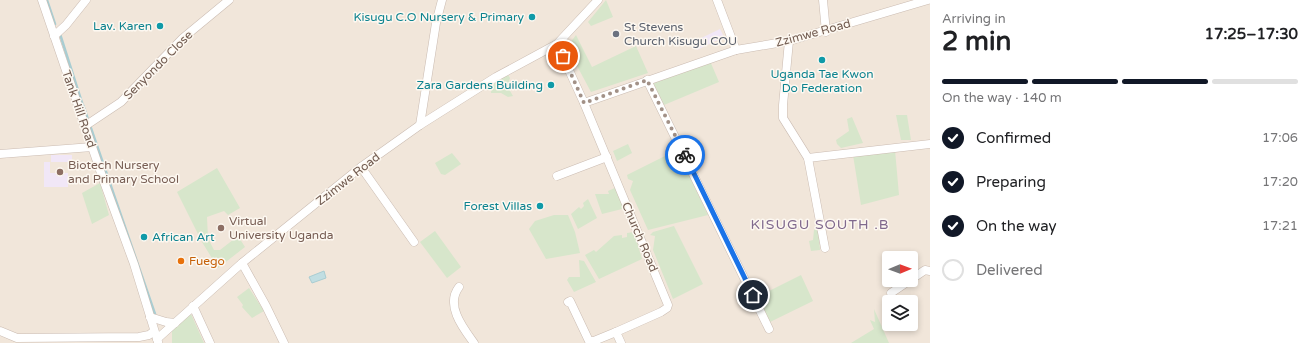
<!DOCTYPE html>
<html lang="en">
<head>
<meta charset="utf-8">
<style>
	body { margin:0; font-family:"Varela Round",sans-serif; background:#f6f6f6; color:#202124; height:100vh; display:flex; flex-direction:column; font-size:15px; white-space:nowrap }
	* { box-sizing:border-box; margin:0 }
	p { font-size:13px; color:#757577 }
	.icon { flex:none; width:22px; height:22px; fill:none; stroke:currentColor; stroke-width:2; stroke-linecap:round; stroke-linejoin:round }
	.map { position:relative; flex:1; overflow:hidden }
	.drawer { display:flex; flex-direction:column; background:#fff; width:380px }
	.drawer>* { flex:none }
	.needle { width:26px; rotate:89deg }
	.tools { position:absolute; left:882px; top:251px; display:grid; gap:8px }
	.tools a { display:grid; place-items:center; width:36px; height:36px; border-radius:4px; background:#fff; box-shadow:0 2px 6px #0003; font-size:20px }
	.pin { position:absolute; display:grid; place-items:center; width:34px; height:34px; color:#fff; margin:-17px; border:2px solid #fff; border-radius:50%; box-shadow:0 1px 4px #0007 }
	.courier { position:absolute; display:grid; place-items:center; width:40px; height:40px; margin:-20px; border:3px solid #1a73e8; border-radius:50%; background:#fff; color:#222; box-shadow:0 1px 5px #0007 }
	.head em { font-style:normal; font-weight:700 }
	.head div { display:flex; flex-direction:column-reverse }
	.head { display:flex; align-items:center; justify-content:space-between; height:68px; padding:0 12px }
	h1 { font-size:26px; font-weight:700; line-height:30px }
	.bar { display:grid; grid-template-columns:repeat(4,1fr); gap:6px 4px; align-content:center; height:48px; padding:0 12px }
	.bar i { height:5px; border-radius:3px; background:#e0e0e0 }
	.bar .selected { background:#111827 }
	.bar p { grid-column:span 4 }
	ol { padding:0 12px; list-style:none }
	li { display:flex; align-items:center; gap:12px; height:44px }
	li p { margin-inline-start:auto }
	li .icon { padding:4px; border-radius:50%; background:#111827; color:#fff; stroke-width:4 }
	li:last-child { color:#757577 }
	li i { width:22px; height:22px; border:2px solid #e0e0e0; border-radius:50% }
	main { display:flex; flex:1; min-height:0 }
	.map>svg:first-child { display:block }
	.residential { fill:#f1e6da; fill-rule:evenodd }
	.education { fill:#f1e7f7 }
	.green { fill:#d7e6cb }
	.water { fill:#c1dee2; stroke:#a9cdd2 }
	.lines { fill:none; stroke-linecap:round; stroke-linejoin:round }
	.stream { stroke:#a9cdd2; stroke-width:2.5 }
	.minor-casing { stroke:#cbbcb2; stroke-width:9 }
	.minor { stroke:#fff; stroke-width:8 }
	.done { stroke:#a29187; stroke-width:4; stroke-dasharray:0 7.2 }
	.route { stroke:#1a73e8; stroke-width:5 }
	.culture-dot { fill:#0f9aa8; stroke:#fdf8f1; stroke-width:1.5 }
	.worship-dot { fill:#6b7280; stroke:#fdf8f1; stroke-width:1.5 }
	.education-dot { fill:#8d6e63; stroke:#fdf8f1; stroke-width:1.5 }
	.food-dot { fill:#e8710a; stroke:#fdf8f1; stroke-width:1.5 }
	.labels { text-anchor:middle; stroke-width:3; stroke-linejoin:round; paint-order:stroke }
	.culture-label { font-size:12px; fill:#0d838f; stroke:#fdf8f1; text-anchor:end }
	.worship-label { font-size:12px; fill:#5b616d; stroke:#fdf8f1; text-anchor:start }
	.street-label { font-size:12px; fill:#725c51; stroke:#fdf8f1 }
	.education-label { font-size:12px; fill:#785e54; stroke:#fdf8f1; text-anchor:start }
	.food-label { font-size:12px; fill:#c56008; stroke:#fdf8f1; text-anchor:start }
	.quarter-label { font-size:14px; letter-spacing:1px; fill:#80698d; stroke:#fdf8f1 }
</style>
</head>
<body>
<main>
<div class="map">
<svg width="930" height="343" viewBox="0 0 930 343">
	<rect width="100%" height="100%" fill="#faf4eb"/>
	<path class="residential" d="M0 0H930V343H0ZM889 258H911V280H889ZM889 302H911V324H889Z"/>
	<g class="education">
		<polygon points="720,29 724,37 697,50 693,42"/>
		<rect x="51" y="155" width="21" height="7"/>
		<polygon points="44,162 50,162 50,173 68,173 68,187 44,187"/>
	</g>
	<g class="green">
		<polygon points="606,0 613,17 591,26 588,22"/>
		<polygon points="576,35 592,67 636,46 648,73 591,92 567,47"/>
		<polygon points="710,61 719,82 664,105 653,83"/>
		<path d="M508 75 510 78 509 81 512 84 509 89 513 96 508 97 501 93H491C491 83 500 79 508 75Z"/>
		<polygon points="896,115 907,115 911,140 901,140"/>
		<polygon points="852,117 863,143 841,148 837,144 836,140 849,131 847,119"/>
		<polygon points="628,144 632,153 617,161 613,151"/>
		<polygon points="677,150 708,215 648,230 630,190 633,181 628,179 627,175"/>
		<polygon points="895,150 899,195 861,205 853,155"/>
		<polygon points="452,153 461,164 445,175 441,174 435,163"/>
		<polygon points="217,168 240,208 228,215 224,211 207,217 208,238 214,250 220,250 238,236 245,247 218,268 202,242 177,192"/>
		<polygon points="100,183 109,215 92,224 82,193"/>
		<polygon points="617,187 626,208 602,214 595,194 609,194 608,191"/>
		<polygon points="588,199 597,218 578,229 571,214 579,207 581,209 584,206 583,203"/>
		<polygon points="554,215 568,215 575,232 580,253 546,259 529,229 535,221"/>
		<polygon points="674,226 703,284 673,299 653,250 655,236 650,235 653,232"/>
		<polygon points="818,227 820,250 811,251 809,241 813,240 814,230"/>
		<polygon points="435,231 461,267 447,278 420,242"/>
		<polygon points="634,232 642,259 599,279 585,255 594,250 596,252 614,236 622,235 622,238 627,237 627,233"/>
		<polygon points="579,260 584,261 596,282 574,292 567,280 569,277 580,277"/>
		<polygon points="801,275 813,301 770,322 757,297"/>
		<polygon points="249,288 264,311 252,318 242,307 243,305 237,297"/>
		<polygon points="874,309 889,343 851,343 874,329 870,320 875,322"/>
		<polygon points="191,314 204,343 172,343 172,329"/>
	</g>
	<polygon class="water" points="324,271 326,278 312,283 309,277"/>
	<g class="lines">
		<g class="stream">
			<polyline points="47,0 55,24"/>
			<polyline points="60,34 83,106"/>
			<polyline points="83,105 155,314"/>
		</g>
		<g class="minor-casing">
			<g id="minor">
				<polyline points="42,0 104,182 134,264 158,342"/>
				<polyline points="717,0 736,50"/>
				<polyline points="823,0 826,32"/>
				<polyline points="54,36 66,25 86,0"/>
				<polyline points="789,41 783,105 783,118 808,158 825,248"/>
				<polyline points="557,44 584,103 668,305 667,308 661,312 616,332 621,343"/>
				<polyline points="647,80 769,329"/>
				<polyline points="584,103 736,50 789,41 928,0"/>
				<polyline points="420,125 436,23 442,0"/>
				<polyline points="85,126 121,102 183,38 229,0"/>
				<polyline points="0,154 92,147"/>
				<polyline points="808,158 930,144"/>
				<polyline points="361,167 414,242"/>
				<polyline points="557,176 607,157"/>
				<polyline points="242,263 266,306 284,343"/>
				<path d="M459 287C445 305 463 328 474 343"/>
				<polyline points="891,293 925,270 930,271"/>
				<polyline points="568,302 570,301 589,341 594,341 616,332"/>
				<polyline points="193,306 210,343"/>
				<polyline points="150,317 166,322 175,323"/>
				<polyline points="0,331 17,338 139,337 149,335 154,331"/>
				<polyline points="157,339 242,263 361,167 420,125 496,77 557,44 598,0"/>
			</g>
		</g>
		<use href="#minor" class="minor"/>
	</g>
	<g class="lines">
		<polyline class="done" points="563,56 584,103 647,80 685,155"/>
		<polyline class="route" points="685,155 753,295"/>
	</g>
	<g class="culture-dot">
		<circle cx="532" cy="17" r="4"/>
		<circle cx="160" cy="26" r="4"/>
		<circle cx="822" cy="60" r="4"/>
		<circle cx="551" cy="85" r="4"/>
		<circle cx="540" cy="206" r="4"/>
		<circle cx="144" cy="237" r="4"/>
	</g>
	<circle class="worship-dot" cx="616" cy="34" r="4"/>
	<g class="education-dot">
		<circle cx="60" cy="172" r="4"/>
		<circle cx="221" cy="228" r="4"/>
	</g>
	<circle class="food-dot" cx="181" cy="261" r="4"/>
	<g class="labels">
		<g class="culture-label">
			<text x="524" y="21">Kisugu C.O Nursery &amp; Primary</text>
			<text x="152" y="30">Lav. Karen</text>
			<text x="822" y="78" text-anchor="middle">Uganda Tae Kwon<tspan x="822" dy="14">Do Federation</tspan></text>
			<text x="543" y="89">Zara Gardens Building</text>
			<text x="532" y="210">Forest Villas</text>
			<text x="152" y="241" text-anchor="start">African Art</text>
		</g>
		<g class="worship-label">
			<text x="624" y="31">St Stevens<tspan x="624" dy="14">Church Kisugu COU</tspan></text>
		</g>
		<g class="street-label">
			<text transform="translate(813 33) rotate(-15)" y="4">Zzimwe Road</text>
			<text transform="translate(158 65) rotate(-45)" y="4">Senyondo Close</text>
			<text transform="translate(79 109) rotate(71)" y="4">Tank Hill Road</text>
			<text transform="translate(348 179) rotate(-38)" y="4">Zzimwe Road</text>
			<text transform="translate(640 237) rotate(67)" y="4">Church Road</text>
		</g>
		<g class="education-label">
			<text x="68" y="169">Biotech Nursery<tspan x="68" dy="14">and Primary School</tspan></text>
			<text x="229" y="225">Virtual<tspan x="229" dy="14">University Uganda</tspan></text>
		</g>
		<g class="food-label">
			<text x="189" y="265">Fuego</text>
		</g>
		<g class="quarter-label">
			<text x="820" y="229">KISUGU SOUTH .B</text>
		</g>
	</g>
</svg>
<div class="tools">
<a><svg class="needle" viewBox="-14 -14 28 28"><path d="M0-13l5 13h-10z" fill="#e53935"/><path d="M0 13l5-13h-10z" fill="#757577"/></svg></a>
<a><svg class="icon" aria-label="layers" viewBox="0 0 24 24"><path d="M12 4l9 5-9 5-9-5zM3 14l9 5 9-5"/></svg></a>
</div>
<div class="pin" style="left:563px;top:56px;background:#ea580c"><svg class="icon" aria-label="bag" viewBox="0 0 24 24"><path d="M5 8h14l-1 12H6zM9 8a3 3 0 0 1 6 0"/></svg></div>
<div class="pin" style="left:753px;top:295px;background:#1f2937"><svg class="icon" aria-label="home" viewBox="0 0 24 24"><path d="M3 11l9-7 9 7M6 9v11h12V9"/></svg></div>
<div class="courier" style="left:685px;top:155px"><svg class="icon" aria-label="bike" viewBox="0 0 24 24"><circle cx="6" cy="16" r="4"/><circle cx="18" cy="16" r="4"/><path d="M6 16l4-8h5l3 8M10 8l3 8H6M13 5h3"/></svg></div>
</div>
<section class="drawer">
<div class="head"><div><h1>2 min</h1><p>Arriving in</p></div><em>17:25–17:30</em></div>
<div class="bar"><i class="selected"></i><i class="selected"></i><i class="selected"></i><i></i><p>On the way · 140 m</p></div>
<ol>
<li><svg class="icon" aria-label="check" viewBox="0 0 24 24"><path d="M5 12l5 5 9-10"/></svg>Confirmed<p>17:06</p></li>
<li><svg class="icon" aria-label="check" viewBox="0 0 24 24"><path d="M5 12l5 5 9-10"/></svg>Preparing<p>17:20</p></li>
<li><svg class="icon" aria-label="check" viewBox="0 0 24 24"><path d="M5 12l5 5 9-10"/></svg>On the way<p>17:21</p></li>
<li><i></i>Delivered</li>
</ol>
</section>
</main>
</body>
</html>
